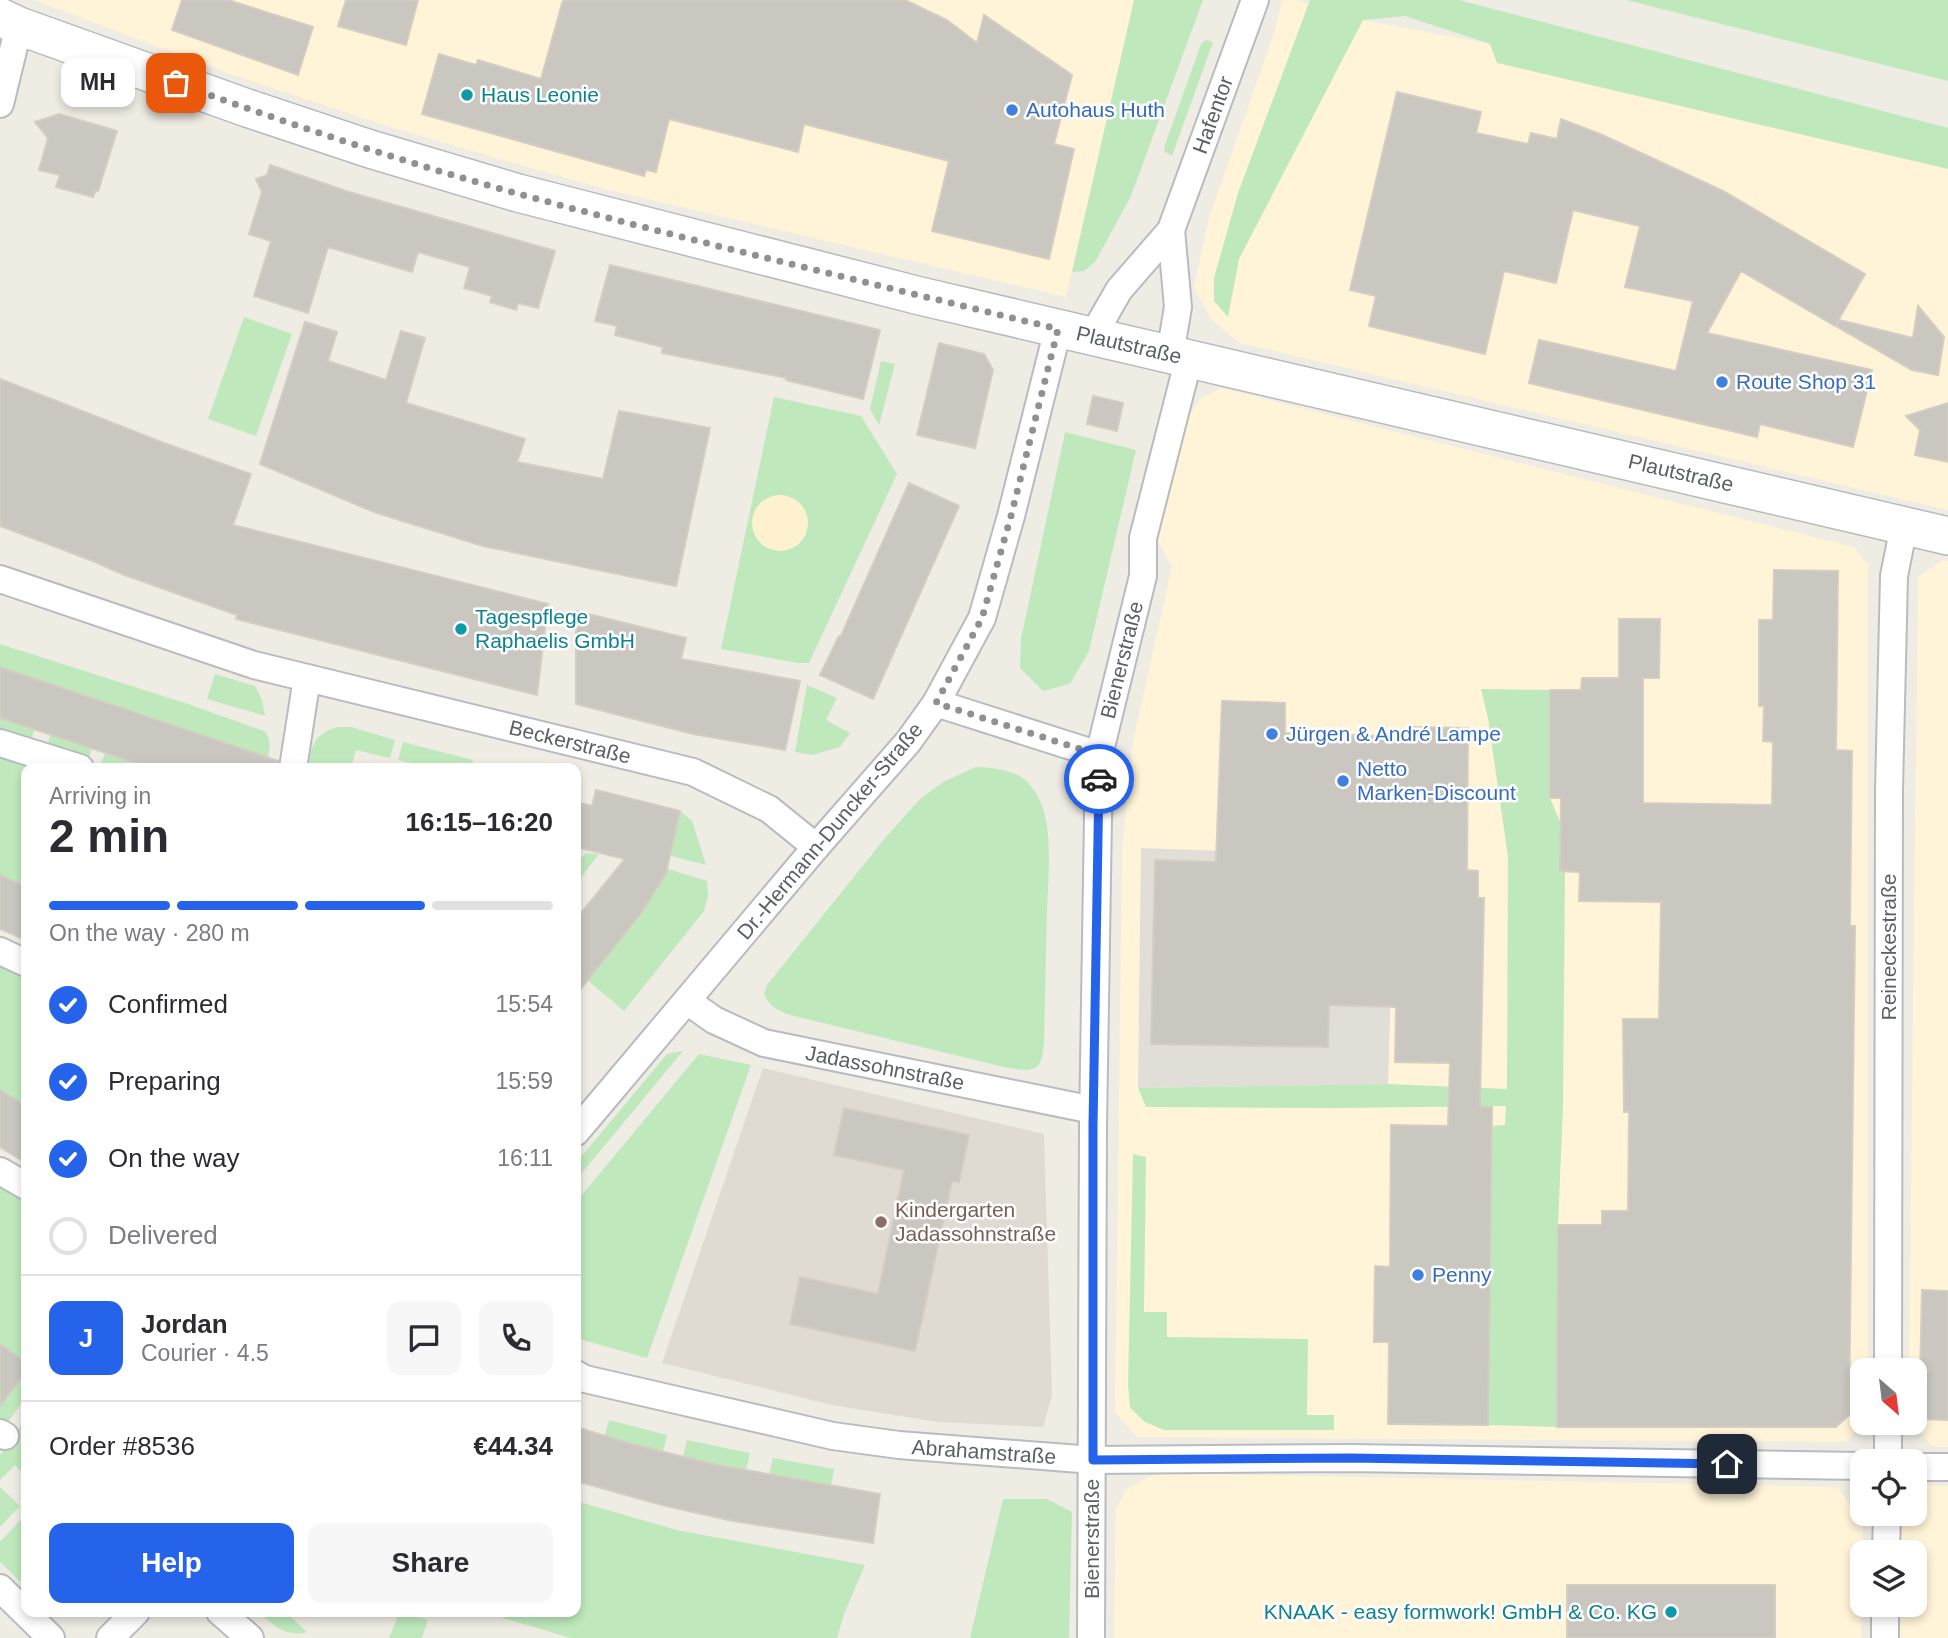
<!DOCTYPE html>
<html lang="en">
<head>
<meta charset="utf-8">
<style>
	body { margin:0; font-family:Helvetica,sans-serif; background:#f7f7f7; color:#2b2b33; height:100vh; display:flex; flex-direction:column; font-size:26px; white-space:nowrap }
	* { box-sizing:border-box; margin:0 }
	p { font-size:23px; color:#7c7c81 }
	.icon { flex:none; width:38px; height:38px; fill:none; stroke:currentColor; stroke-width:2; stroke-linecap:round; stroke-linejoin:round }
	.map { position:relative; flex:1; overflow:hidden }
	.details { position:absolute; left:21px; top:763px; width:560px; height:854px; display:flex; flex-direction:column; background:#fff; border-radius:14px; box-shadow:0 4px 10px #0003 }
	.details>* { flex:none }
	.needle { width:46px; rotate:152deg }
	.tools { position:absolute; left:1850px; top:1358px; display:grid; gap:14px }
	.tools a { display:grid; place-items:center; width:77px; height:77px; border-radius:14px; background:#fff; box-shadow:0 4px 10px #0003; font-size:35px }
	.pin { position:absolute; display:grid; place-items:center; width:60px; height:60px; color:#fff; margin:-30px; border-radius:14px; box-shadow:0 4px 10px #0006 }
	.courier { position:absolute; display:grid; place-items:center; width:70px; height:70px; margin:-35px; border:5px solid #2563eb; border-radius:50%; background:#fff; color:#222; box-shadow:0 2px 9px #0007 }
	.bubble { position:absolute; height:49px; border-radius:14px; background:#fff; box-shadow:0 4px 10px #0003; font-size:23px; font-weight:700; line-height:49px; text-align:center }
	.summary em { font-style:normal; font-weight:700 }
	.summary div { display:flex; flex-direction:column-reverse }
	.summary { display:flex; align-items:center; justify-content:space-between; height:119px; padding:0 28px }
	h1 { font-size:46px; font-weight:700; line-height:52px }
	.bar { display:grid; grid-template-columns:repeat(4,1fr); gap:10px 7px; align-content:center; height:84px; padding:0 28px }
	.bar i { height:9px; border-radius:5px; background:#e1e1e2 }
	.bar .active { background:#2563eb }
	.bar p { grid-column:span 4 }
	.line { display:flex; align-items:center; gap:18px; padding:0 28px; border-top:2px solid #e1e1e2 }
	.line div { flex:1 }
	.round { display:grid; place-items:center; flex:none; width:74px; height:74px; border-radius:14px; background:#f7f7f7 }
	ol { padding:0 28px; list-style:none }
	li { display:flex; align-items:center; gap:21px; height:77px }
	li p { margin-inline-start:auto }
	li .icon { padding:7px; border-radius:50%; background:#2563eb; color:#fff; stroke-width:4 }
	li:last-child { color:#7c7c81 }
	li i { width:38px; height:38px; border:4px solid #e1e1e2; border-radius:50% }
	.cta { display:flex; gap:14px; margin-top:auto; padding:14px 28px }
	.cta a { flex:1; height:80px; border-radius:14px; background:#2563eb; color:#fff; font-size:28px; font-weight:700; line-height:80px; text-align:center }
	.cta a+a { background:#f7f7f7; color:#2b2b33 }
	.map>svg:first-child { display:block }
	.commercial { fill:#fff4d8 }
	.industrial { fill:#e0ded7 }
	.education { fill:#dfdbd2 }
	.green { fill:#bfe9bd }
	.sand { fill:#fdf1d0 }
	.building { fill:#cac6c0; stroke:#d4cdc1; stroke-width:2 }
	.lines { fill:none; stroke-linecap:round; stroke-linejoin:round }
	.minor-casing { stroke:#b8bbc0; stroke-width:30 }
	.secondary-casing { stroke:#b6bbc0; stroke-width:40 }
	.minor { stroke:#fff; stroke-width:26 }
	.secondary { stroke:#fff; stroke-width:37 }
	.done { stroke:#8f9191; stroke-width:7; stroke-dasharray:0 12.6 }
	.route { stroke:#2563eb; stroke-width:9 }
	.culture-dot { fill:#0f9aa8; stroke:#fff; stroke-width:2.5 }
	.shop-dot { fill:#3f7fe0; stroke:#fff; stroke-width:2.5 }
	.education-dot { fill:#8d6e63; stroke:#fff; stroke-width:2.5 }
	.labels { text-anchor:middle; stroke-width:5; stroke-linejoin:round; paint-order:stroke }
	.culture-label { font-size:21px; fill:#0d838f; stroke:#fff; text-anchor:start }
	.shop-label { font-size:21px; fill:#366cbe; stroke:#fff; text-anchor:start }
	.street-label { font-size:21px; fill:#5b6065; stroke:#fff }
	.education-label { font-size:21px; fill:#785e54; stroke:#fff; text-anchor:start }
</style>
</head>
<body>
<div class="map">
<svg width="1948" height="1638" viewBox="0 0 1948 1638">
	<rect width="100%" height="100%" fill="#efece3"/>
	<g class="commercial">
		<polygon points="34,0 1134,0 1066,297 605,189 490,156 390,127 233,75"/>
		<polygon points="1282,0 1296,0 1363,20 1490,44 1948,167 1948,510 1240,343 1212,320 1194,287 1209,218 1274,33"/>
		<polygon points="1221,388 1854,547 1868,565 1868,1370 1862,1370 1862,1423 1865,1423 1845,1442 1137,1437 1115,1412 1122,853 1132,746 1172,566 1158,540 1181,429 1200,399"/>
		<polygon points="1943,560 1948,561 1948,1447 1933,1447 1913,1423 1914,1370 1909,1370 1918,577"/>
		<polygon points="1156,1473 1837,1487 1863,1522 1861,1638 1114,1638 1116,1508 1127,1489"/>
		<polygon points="1923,1485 1948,1486 1948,1638 1900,1638 1900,1605 1914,1605 1914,1552 1901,1552 1901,1514 1914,1514 1915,1493"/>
	</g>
	<polygon class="industrial" points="1141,848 1395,857 1388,1084 1138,1088"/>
	<polygon class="education" points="763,1068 1044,1134 1052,1395 1043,1427 938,1422 831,1405 662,1363"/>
	<g class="green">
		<polygon points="1134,0 1203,0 1131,196 1095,262 1084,271 1072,272"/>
		<polygon points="1310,0 1459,0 1948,128 1948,169 1497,63 1490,44 1405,16 1363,20 1239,259 1228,317 1214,301 1214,278 1238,193"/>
		<polygon points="1626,0 1948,0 1948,81"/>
		<polygon points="1206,40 1213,42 1172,156 1164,151 1165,145 1201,44"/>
		<polygon points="244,317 292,334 256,436 208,419"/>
		<polygon points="881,361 895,364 879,425 870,409"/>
		<polygon points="774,397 861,416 897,474 809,663 798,663 721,649"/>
		<polygon points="1065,432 1136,450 1089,651 1070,684 1043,691 1020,668 1021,639"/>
		<path d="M0 644 188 704 264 731C274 741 268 755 266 768H251L255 753 0 667Z"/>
		<polygon points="215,674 255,686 262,700 265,716 207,699"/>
		<polygon points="807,685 837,698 826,720 850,733 840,747 812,755 795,752"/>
		<polygon points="1481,689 1550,690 1550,798 1561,824 1565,871 1563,1106 1558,1225 1557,1427 1488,1425 1491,1126 1505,1125 1506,1106 1336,1108 1146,1107 1138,1088 1388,1084 1507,1089 1508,857 1488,718"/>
		<polygon points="0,718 35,729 30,742 0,732"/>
		<path d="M338 727H351L395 740 390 758 356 750 351 768H308L306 766C312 744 316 733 338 727Z"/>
		<polygon points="51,734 92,749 88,762 46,748"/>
		<polygon points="403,742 473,760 471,768 433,768 398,760"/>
		<polygon points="0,749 59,768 26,768 26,887 0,875"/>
		<polygon points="105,753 146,767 145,768 100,767"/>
		<path d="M976 767C1003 768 1026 771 1039 799 1054 828 1048 879 1047 911 1046 954 1045 998 1044 1041 1042 1074 1034 1072 1004 1067L790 1015C777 1010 770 1007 764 994L767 985 885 838 921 798 945 781Z"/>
		<polygon points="680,811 692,821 706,865 671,856 669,853"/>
		<polygon points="587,853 599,854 576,884 576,861"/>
		<polygon points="668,869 707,881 708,896 704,911 624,1011 586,979 642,911"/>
		<polygon points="0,960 26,972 26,1106 0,1090"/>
		<polygon points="683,1051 576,1180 576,1163 667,1054"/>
		<polygon points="699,1054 751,1065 647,1358 583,1340 576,1334 576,1202"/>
		<polygon points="1133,1154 1146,1157 1144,1312 1167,1312 1167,1337 1308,1339 1307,1415 1334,1415 1334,1430 1164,1430 1145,1422 1130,1408 1128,1385"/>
		<polygon points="0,1186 26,1201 26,1363 0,1344"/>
		<polygon points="26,1371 26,1397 5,1426 0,1422 0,1403 2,1404"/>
		<polygon points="26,1418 26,1476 15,1465 0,1480 0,1455"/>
		<polygon points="609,1420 667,1435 663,1452 604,1437"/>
		<polygon points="687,1440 750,1453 746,1471 683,1457"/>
		<polygon points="773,1458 834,1469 831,1486 769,1475"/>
		<polygon points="0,1487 20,1506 0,1527"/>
		<polygon points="1003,1499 1047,1499 1072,1512 1069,1638 970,1638"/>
		<polygon points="576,1501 677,1530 865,1565 844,1614 837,1638 571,1638 483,1612 576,1612"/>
		<polygon points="26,1514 26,1543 24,1545 26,1548 26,1587 0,1562 0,1542"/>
		<path d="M259 1612H285L307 1632C287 1638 273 1626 259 1612Z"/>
		<polygon points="399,1613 428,1620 422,1638 389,1638"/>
	</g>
	<circle class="sand" cx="780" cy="523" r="28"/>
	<g class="building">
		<polygon points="182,0 228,0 313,27 298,75 172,30"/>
		<polygon points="346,0 418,0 406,45 338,26"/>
		<polygon points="563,0 905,0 947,20 977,43 984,15 1072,75 1054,144 1074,149 1049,259 932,231 949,161 804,124 798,152 669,119 656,172 646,170 644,176 422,114 439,54 476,65 478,60 541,79"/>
		<polygon points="1397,92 1481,112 1476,133 1528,144 1531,133 1557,139 1561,119 1600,134 1723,191 1865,274 1835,326 1741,271 1707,333 1872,370 1853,447 1760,424 1757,437 1529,383 1539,340 1676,371 1693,301 1625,287 1640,226 1573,210 1556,283 1504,271 1485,354 1369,326 1376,296 1350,290"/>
		<polygon points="59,114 117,131 98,191 96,190 93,197 56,187 60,175 39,170 48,138 35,122"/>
		<polygon points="270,165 349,192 555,251 538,308 518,303 516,310 490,302 492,296 464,288 470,267 418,252 412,272 328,247 308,313 254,296 271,241 249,234 262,192 256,179 267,175"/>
		<polygon points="610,265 880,330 863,399 786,380 787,378 662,353 663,347 615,335 617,326 595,321"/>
		<polygon points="1918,306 1944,337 1938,375 1912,370 1836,326 1839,320 1913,338"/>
		<polygon points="305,322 337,332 328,361 386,380 401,331 425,338 406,403 525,439 517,462 603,479 619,411 710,428 676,586 483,546 374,512 260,464"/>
		<polygon points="939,343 984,354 993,370 975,448 917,435"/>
		<polygon points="0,379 164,443 251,474 233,525 548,604 537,695 236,619 237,615 122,574 93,561 0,526"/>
		<polygon points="1093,396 1123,403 1117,431 1087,424"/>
		<polygon points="1948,403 1948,462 1915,455 1920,430 1906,416"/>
		<polygon points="909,483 959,506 873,699 820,675 839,636 841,636"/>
		<polygon points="1774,570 1838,571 1836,750 1852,751 1850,926 1855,926 1849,1415 1836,1427 1557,1427 1558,1225 1602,1225 1602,1211 1628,1211 1629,1112 1624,1112 1623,1019 1659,1019 1661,902 1579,901 1580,872 1560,871 1561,798 1550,798 1550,690 1581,690 1582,678 1619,678 1619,619 1660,619 1659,678 1643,678 1643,803 1772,805 1773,742 1763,741 1764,706 1759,706 1759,620 1773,620"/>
		<polygon points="576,611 686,638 681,659 800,681 785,750 693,734 576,704"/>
		<polygon points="0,667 278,761 278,768 151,768 0,718"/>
		<polygon points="1222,701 1285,703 1285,733 1412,737 1412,727 1468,728 1467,870 1478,871 1478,898 1484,898 1480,1107 1492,1107 1488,1425 1388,1424 1389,1342 1374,1342 1375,1266 1390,1267 1391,1125 1448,1126 1450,1063 1395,1062 1396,1007 1329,1005 1328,1047 1151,1044 1155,860 1216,862"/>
		<polygon points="596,790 680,811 666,873 642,912 576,995 576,919 625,859 576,847 576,802 592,806"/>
		<polygon points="0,875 26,887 26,940 0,929"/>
		<polygon points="0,1090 26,1106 26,1163 0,1147"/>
		<polygon points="844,1108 969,1135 959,1182 952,1181 915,1351 790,1324 800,1277 878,1294 904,1170 834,1155"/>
		<polygon points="1922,1290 1948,1291 1948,1420 1919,1419"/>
		<polygon points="0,1344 26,1363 26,1371 0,1406"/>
		<polygon points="576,1427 628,1443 712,1464 880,1494 873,1543 733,1521 662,1505 576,1481"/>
		<rect x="1567" y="1585" width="208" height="53"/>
	</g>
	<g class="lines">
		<g class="minor-casing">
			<g id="minor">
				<polyline points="0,104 19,26"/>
				<polyline points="1092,337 1119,290 1171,230 1255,0"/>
				<polyline points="1170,354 1178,307 1171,230"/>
				<polyline points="0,579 254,665 693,772 769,809 816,847"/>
				<polyline points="936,703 1099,755"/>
				<polyline points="0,743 80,768"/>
				<polyline points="293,768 307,678"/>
				<polyline points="0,951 26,963"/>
				<polyline points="687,1001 714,1020 764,1043 1093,1110"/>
				<polyline points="576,1132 816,847 908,742 936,703 982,618 1011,516 1058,329"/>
				<polyline points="0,1171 26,1186"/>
				<polyline points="1888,1370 1889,790 1894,576 1904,526"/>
				<polyline points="576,1374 585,1379 833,1436 899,1445 1093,1460 1350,1458 1862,1466"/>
				<polyline points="0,1433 5,1436"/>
				<polyline points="1888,1461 1888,1423"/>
				<polyline points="1914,1467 1948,1467"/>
				<polyline points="1886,1552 1887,1514"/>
				<polyline points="0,1588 51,1638"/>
				<polyline points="220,1612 250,1638"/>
				<polyline points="110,1638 136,1612"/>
				<polyline points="1091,1638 1093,1126 1099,755 1143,576 1143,538 1189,358"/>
				<polyline points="1885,1638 1885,1605"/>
			</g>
		</g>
		<g class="secondary-casing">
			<polyline id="secondary" points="0,17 19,26 247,108 370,149 518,193 920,296 1948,536"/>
		</g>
		<use href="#minor" class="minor"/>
		<use href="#secondary" class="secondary"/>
	</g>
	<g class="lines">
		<path class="done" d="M176 83C289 124 403 162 519 194 698 243 878 285 1058 329L1011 516 982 618 936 703 1099 755V779"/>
		<polyline class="route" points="1099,779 1093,1126 1093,1460 1350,1458 1727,1464"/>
	</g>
	<g class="culture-dot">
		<circle cx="467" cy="95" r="7"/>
		<circle cx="461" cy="629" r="7"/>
		<circle cx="1671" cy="1612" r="7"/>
	</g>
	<g class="shop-dot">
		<circle cx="1012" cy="110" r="7"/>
		<circle cx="1722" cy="382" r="7"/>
		<circle cx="1272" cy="734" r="7"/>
		<circle cx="1343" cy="781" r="7"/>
		<circle cx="1418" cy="1275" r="7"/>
	</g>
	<circle class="education-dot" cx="881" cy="1222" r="7"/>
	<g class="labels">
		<g class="culture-label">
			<text x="481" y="102">Haus Leonie</text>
			<text x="475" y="624">Tagespflege<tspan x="475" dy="24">Raphaelis GmbH</tspan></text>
			<text x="1657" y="1619" text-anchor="end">KNAAK - easy formwork! GmbH &amp; Co. KG</text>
		</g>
		<g class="shop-label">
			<text x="1026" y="117">Autohaus Huth</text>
			<text x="1736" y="389">Route Shop 31</text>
			<text x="1286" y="741">Jürgen &amp; André Lampe</text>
			<text x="1357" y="776">Netto<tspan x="1357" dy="24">Marken-Discount</tspan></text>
			<text x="1432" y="1282">Penny</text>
		</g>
		<g class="street-label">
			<text transform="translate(1213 115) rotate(-70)" y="7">Hafentor</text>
			<text transform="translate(1129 345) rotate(13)" y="7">Plautstraße</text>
			<text transform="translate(1681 473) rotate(13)" y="7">Plautstraße</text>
			<text transform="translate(1122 660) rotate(-76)" y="7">Bienerstraße</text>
			<text transform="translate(570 742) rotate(14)" y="7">Beckerstraße</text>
			<text transform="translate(830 831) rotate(-50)" y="7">Dr.-Hermann-Duncker-Straße</text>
			<text transform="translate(1889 947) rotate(-90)" y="7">Reineckestraße</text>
			<text transform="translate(885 1068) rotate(11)" y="7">Jadassohnstraße</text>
			<text transform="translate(984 1452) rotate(4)" y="7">Abrahamstraße</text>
			<text transform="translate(1092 1539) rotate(-90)" y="7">Bienerstraße</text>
		</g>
		<g class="education-label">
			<text x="895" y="1217">Kindergarten<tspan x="895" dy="24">Jadassohnstraße</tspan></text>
		</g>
	</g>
</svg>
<div class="tools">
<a><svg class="needle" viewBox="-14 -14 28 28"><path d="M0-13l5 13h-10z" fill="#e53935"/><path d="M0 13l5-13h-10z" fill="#7c7c81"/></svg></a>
<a><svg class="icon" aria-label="locate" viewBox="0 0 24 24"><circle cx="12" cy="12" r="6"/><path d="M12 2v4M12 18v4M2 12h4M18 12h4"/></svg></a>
<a><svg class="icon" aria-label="layers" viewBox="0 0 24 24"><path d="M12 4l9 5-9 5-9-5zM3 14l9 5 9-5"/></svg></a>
</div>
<div class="pin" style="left:176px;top:83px;background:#ea580c"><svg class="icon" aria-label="bag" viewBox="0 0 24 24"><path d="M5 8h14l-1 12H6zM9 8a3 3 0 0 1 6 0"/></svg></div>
<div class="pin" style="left:1727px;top:1464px;background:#1f2937"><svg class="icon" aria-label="home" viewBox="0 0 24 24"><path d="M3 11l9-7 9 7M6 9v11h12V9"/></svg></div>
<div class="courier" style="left:1099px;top:779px"><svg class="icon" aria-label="car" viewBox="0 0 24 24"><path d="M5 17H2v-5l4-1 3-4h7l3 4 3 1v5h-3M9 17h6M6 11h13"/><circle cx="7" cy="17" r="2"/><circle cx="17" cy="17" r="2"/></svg></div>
<div class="bubble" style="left:61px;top:58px;width:74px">MH</div>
<section class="details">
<div class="summary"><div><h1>2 min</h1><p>Arriving in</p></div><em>16:15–16:20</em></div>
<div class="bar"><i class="active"></i><i class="active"></i><i class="active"></i><i></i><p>On the way · 280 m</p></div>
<ol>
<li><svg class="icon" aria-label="check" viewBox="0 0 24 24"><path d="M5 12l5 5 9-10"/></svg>Confirmed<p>15:54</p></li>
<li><svg class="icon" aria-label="check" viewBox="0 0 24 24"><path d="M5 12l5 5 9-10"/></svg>Preparing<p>15:59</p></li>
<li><svg class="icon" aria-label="check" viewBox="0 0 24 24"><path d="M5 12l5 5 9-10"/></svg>On the way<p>16:11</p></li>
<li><i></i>Delivered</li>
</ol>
<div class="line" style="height:126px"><b class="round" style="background:#2563eb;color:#fff">J</b><div><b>Jordan</b><p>Courier · 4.5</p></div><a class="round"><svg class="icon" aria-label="chat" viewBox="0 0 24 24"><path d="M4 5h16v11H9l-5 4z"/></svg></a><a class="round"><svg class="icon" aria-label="phone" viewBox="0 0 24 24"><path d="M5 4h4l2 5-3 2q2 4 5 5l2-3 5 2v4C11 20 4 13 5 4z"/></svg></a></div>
<div class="line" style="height:91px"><div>Order #8536</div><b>€44.34</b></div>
<div class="cta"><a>Help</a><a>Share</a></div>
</section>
</div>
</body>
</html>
